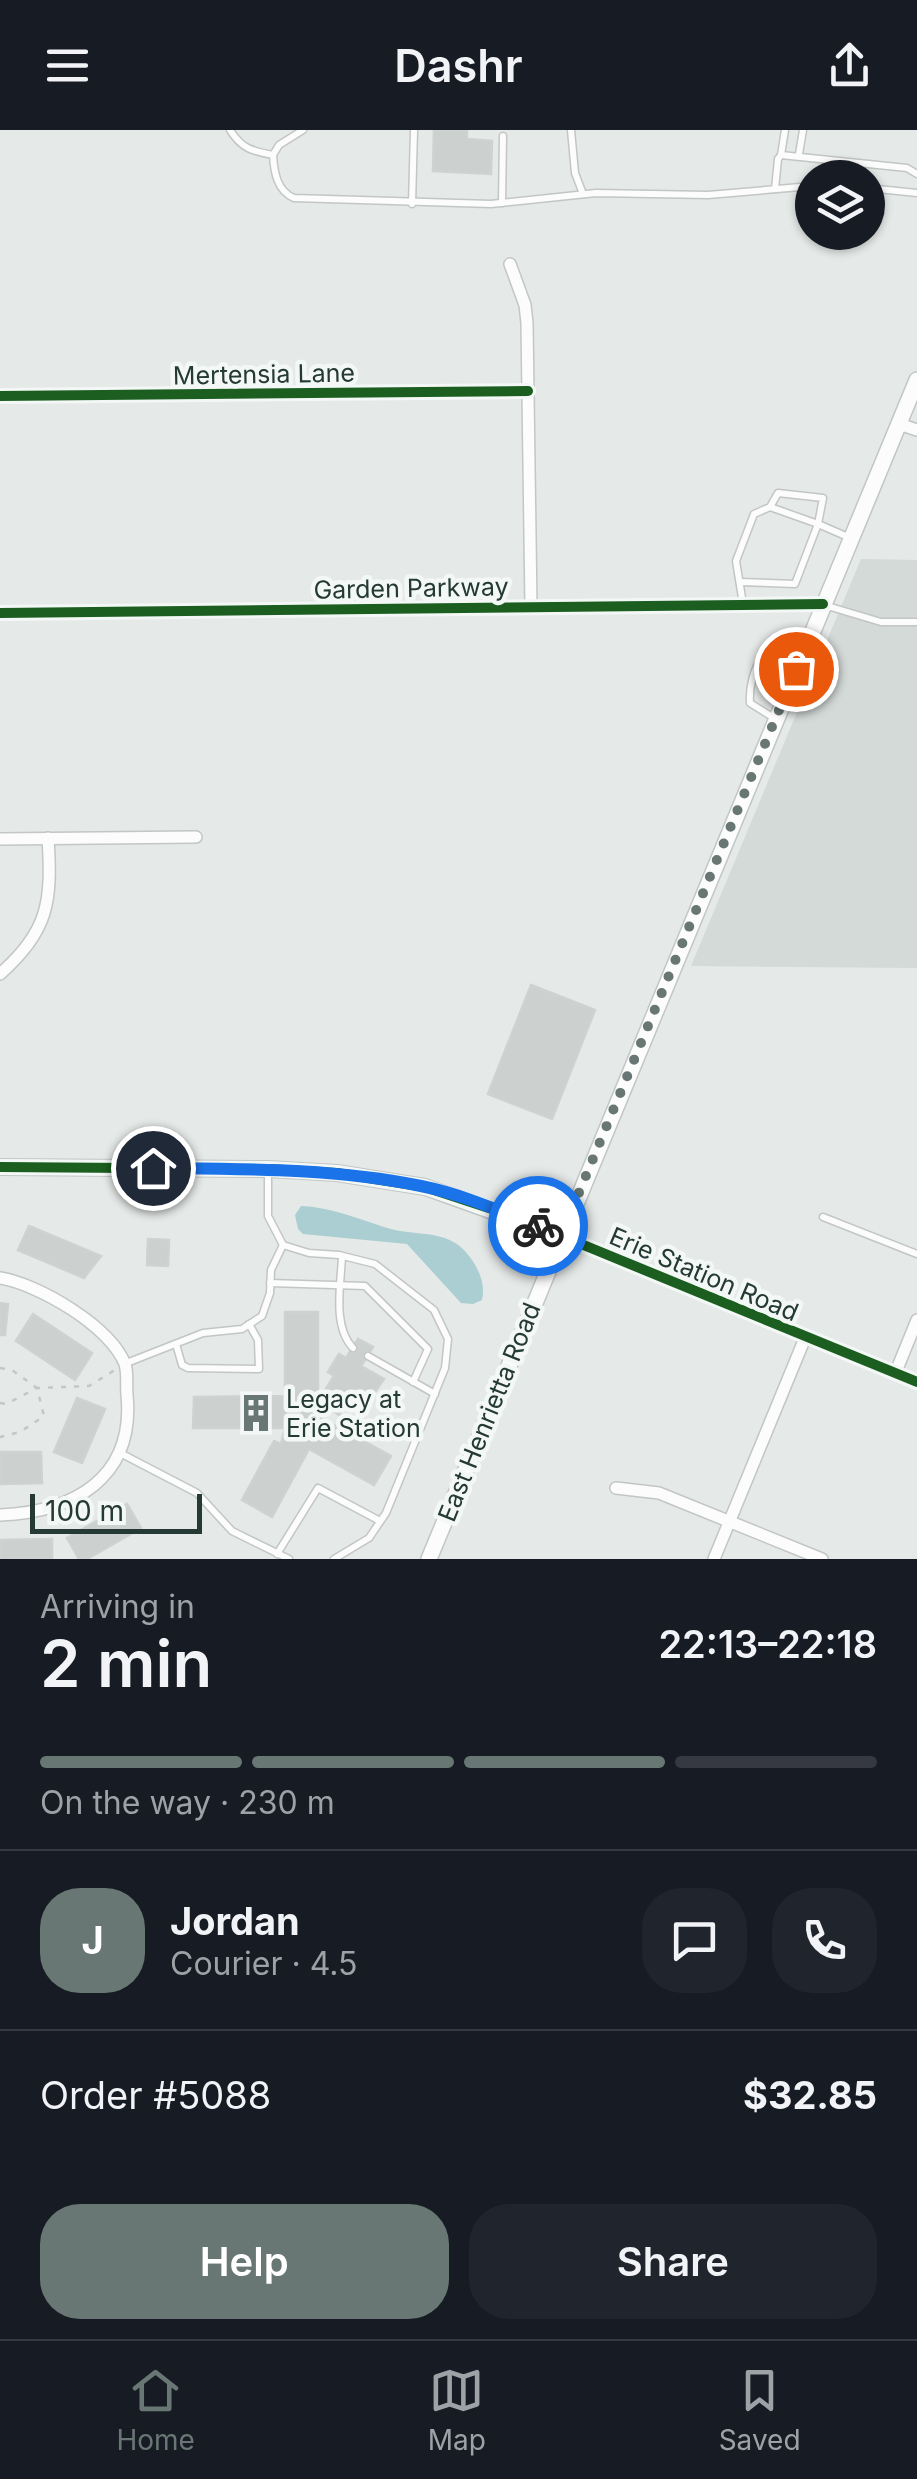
<!DOCTYPE html>
<html lang="en">
<head>
<meta charset="utf-8">
<style>
	body { margin:0; font-family:Inter,sans-serif; background:#20242c; color:#f1f3f6; height:100vh; display:flex; flex-direction:column; font-size:38px; white-space:nowrap }
	* { box-sizing:border-box; margin:0 }
	p { font-size:32px; color:#9ea1a6 }
	.icon { flex:none; width:55px; height:55px; fill:none; stroke:currentColor; stroke-width:2; stroke-linecap:round; stroke-linejoin:round }
	.map { position:relative; height:1429px; overflow:hidden }
	.sheet { display:flex; flex-direction:column; background:#171b24; flex:1 }
	.sheet>* { flex:none }
	.buttons { position:absolute; left:795px; top:30px; display:grid; gap:20px }
	.buttons a { display:grid; place-items:center; width:90px; height:90px; border-radius:50%; background:#171b24; box-shadow:0 2px 8px #0004; font-size:50px }
	.scale { position:absolute; left:30px; bottom:25px; width:172px; box-sizing:border-box; padding-left:10px; border:5px solid #253a34; border-top:0; font-size:28px; line-height:35px; white-space:nowrap; color:#253a34; -webkit-text-stroke:8px #f3f8f6; paint-order:stroke }
	.pin { position:absolute; display:grid; place-items:center; width:85px; height:85px; color:#fff; margin:-42px; border:5px solid #fff; border-radius:50%; box-shadow:0 2px 10px #0007 }
	.courier { position:absolute; display:grid; place-items:center; width:100px; height:100px; margin:-50px; border:8px solid #1a73e8; border-radius:50%; background:#fff; color:#222; box-shadow:0 2px 12px #0007 }
	.overview em { font-style:normal; font-weight:600 }
	.overview div { display:flex; flex-direction:column-reverse }
	.overview { display:flex; align-items:center; justify-content:space-between; height:170px; padding:0 40px }
	h1 { font-size:65px; font-weight:600; line-height:75px }
	.bar { display:grid; grid-template-columns:repeat(4,1fr); gap:15px 10px; align-content:center; height:120px; padding:0 40px }
	.bar i { height:12px; border-radius:8px; background:#363941 }
	.bar .selected { background:#687773 }
	.bar p { grid-column:span 4 }
	.line { display:flex; align-items:center; gap:25px; padding:0 40px; border-top:2px solid #363941 }
	.line div { flex:1 }
	.round { display:grid; place-items:center; flex:none; width:105px; height:105px; border-radius:40px; background:#20242c }
	.action { display:flex; gap:20px; margin-top:auto; padding:20px 40px }
	.action a { flex:1; height:115px; border-radius:40px; background:#687773; color:#fff; font-size:40px; font-weight:600; line-height:115px; text-align:center }
	.action a+a { background:#20242c; color:#f1f3f6 }
	header { display:flex; justify-content:space-between; align-items:center; height:130px; padding:0 40px; background:#171b24; font-size:45px; font-weight:600 }
	.tabs { display:flex; justify-content:space-around; align-items:center; height:140px; border-top:2px solid #363941; background:#171b24; font-size:28px; color:#9ea1a6 }
	.tabs a { display:grid; justify-items:center; gap:5px }
	.tabs .selected { color:#687773 }
	.map>svg:first-child { display:block }
	.built { fill:#d4dad7 }
	.water { fill:#abced3 }
	.building { fill:#ccd1cf; stroke:#ced2d0; stroke-width:2.5 }
	.lines { fill:none; stroke-linecap:round; stroke-linejoin:round }
	.lane-casing { stroke:#c2c6c4; stroke-width:9 }
	.street-casing { stroke:#c2c6c4; stroke-width:14 }
	.secondary-casing { stroke:#c1c7c4; stroke-width:18 }
	.path { stroke:#c2c9c5; stroke-width:2.5; stroke-dasharray:5 8; stroke-linecap:butt }
	.lane { stroke:#fbfcfb; stroke-width:6 }
	.street { stroke:#fbfcfb; stroke-width:11 }
	.secondary { stroke:#fbfcfb; stroke-width:15 }
	.cycleway-casing { stroke:#f3f8f6; stroke-width:16 }
	.cycleway { stroke:#1b5e20; stroke-width:10 }
	.done { stroke:#687773; stroke-width:10; stroke-dasharray:0 18 }
	.route { stroke:#1a73e8; stroke-width:12 }
	.labels { text-anchor:middle; stroke-width:9; stroke-linejoin:round; paint-order:stroke }
	.street-label { font-size:25px; fill:#253a34; stroke:#f3f8f6 }
	.poi-label { font-size:25px; fill:#253a34; stroke:#f3f8f6; text-anchor:start }
</style>
</head>
<body>
<header><svg class="icon" aria-label="menu" viewBox="0 0 24 24"><path d="M4 6h16M4 12h16M4 18h16"/></svg>Dashr<svg class="icon" aria-label="share" viewBox="0 0 24 24"><path d="M12 15V3M7 8l5-5 5 5M5 13v7h14v-7"/></svg></header>
<div class="map">
<svg width="917" height="1429" viewBox="0 0 917 1429">
	<rect width="100%" height="100%" fill="#e5e9e7"/>
	<polygon class="built" points="861,429 917,430 917,838 691,836"/>
	<path class="water" d="M301 1076C330 1077 356 1088 384 1097 420 1109 451 1095 474 1133 481 1145 485 1156 482 1170L473 1174 461 1173 407 1114 303 1104 298 1099 295 1085Z"/>
	<g class="building">
		<polygon points="434,0 467,0 467,9 492,11 491,44 433,41"/>
		<polygon points="531,855 595,880 552,989 488,964"/>
		<polygon points="29,1096 101,1126 84,1148 18,1120"/>
		<polygon points="148,1109 169,1110 168,1136 147,1135"/>
		<polygon points="0,1173 8,1174 5,1205 0,1205"/>
		<polygon points="285,1182 318,1182 318,1266 329,1265 324,1262 334,1246 328,1242 339,1224 346,1228 358,1209 373,1217 361,1236 384,1249 362,1281 346,1274 339,1285 329,1278 319,1279 319,1287 391,1326 374,1355 309,1319 272,1387 242,1370 274,1311 281,1314 285,1298 193,1298 194,1267 285,1266"/>
		<polygon points="33,1184 92,1223 75,1250 16,1211"/>
		<polygon points="77,1268 105,1279 82,1333 54,1322"/>
		<polygon points="0,1322 41,1322 42,1353 0,1354"/>
		<polygon points="127,1374 141,1398 87,1429 79,1429 67,1408"/>
		<polygon points="52,1409 52,1429 0,1429 0,1410"/>
	</g>
	<g class="lines">
		<g class="lane-casing">
			<g id="lane">
				<path d="M230 0C242 19 252 21 273 25 274 42 277 61 294 68L491 74 596 63 708 65 812 56"/>
				<polyline points="571,0 575,43 583,64"/>
				<polyline points="799,24 803,0"/>
				<polyline points="273,25 279,15 303,0"/>
				<polyline points="781,25 785,0"/>
				<polyline points="868,58 917,63"/>
				<polyline points="775,59 778,29 781,25 907,38 917,44"/>
				<polyline points="502,73 503,6"/>
				<polyline points="412,74 414,0"/>
				<polyline points="740,452 795,454 818,394 770,377"/>
				<polyline points="743,474 736,431 754,384 770,377 778,363 823,368 818,394 848,407"/>
				<polyline points="824,475 881,492 917,492"/>
				<path d="M774 588 750 573C748 540 768 502 805 514"/>
				<polyline points="268,1039 268,1086 283,1115 309,1123 339,1125 375,1134 434,1180 448,1209 445,1238 386,1383 369,1408 334,1429"/>
				<polyline points="823,1087 917,1124"/>
				<path d="M342 1126C341 1154 332 1196 353 1218"/>
				<polyline points="270,1153 365,1156 428,1219 413,1252"/>
				<polyline points="176,1214 182,1235 188,1238 259,1239 258,1210 249,1194"/>
				<polyline points="368,1226 435,1264"/>
				<polyline points="124,1234 203,1203 242,1199 262,1186 270,1163 271,1140 283,1115"/>
				<polyline points="122,1324 197,1363 232,1401 289,1429"/>
				<polyline points="277,1424 318,1358 380,1391"/>
			</g>
		</g>
		<g class="street-casing">
			<g id="street">
				<polyline points="510,134 525,175 527,193 531,477"/>
				<polyline points="0,266 528,261"/>
				<polyline points="899,294 917,300"/>
				<polyline points="0,483 823,474"/>
				<polyline points="0,709 196,707"/>
				<path d="M0 844C49 801 52 771 48 708"/>
				<polyline points="561,1106 917,1252"/>
				<path d="M0 1148C38 1154 110 1196 125 1234 128 1243 126 1256 127 1265 135 1348 74 1382 0 1385"/>
				<polyline points="895,1244 917,1190"/>
				<polyline points="616,1358 659,1363 822,1429"/>
				<polyline points="714,1429 805,1208"/>
			</g>
		</g>
		<g class="secondary-casing">
			<g id="secondary">
				<polyline points="0,1037 268,1039 337,1043 425,1057 561,1106"/>
				<polyline points="429,1429 917,250"/>
			</g>
		</g>
		<g class="path">
			<polyline points="0,1238 12,1240 37,1258 44,1286 20,1302 0,1307"/>
			<polyline points="0,1273 6,1274 37,1258 89,1256 115,1240"/>
		</g>
		<use href="#lane" class="lane"/>
		<use href="#street" class="street"/>
		<use href="#secondary" class="secondary"/>
		<g class="cycleway-casing">
			<g id="cycleway">
				<polyline points="0,266 528,261"/>
				<polyline points="0,483 823,474"/>
				<polyline points="0,1037 268,1039 337,1043 425,1057 513,1086 917,1252"/>
			</g>
		</g>
		<use href="#cycleway" class="cycleway"/>
	</g>
	<g class="lines">
		<polyline class="done" points="538,1096 561,1106 796,539"/>
		<path class="route" d="M153 1038C243 1039 333 1038 421 1056 461 1064 500 1081 538 1096"/>
	</g>
	<defs>
		<g id="building-bare" transform="scale(3)"><path d="M-4-6H4V6H1V3H-1V6H-4ZM-2.5-4.3h1.7v1.8h-1.7ZM.8-4.3h1.7v1.8H.8ZM-2.5-1h1.7V.8h-1.7ZM.8-1h1.7V.8H.8Z" fill="#687773" stroke="#f3f8f6" stroke-width="2.5" paint-order="stroke"/></g>
	</defs>
	<g fill-rule="evenodd">
		<use href="#building-bare" x="256" y="1283"/>
	</g>
	<g class="labels">
		<g class="street-label">
			<text transform="translate(264 244) rotate(-1)" y="9">Mertensia Lane</text>
			<text transform="translate(411 458) rotate(-1)" y="9">Garden Parkway</text>
			<text transform="translate(704 1144) rotate(23)" y="9">Erie Station Road</text>
			<text transform="translate(489 1282) rotate(-68)" y="9">East Henrietta Road</text>
		</g>
		<g class="poi-label">
			<text x="286" y="1278">Legacy at<tspan x="286" dy="29">Erie Station</tspan></text>
		</g>
	</g>
</svg>
<div class="buttons">
<a><svg class="icon" aria-label="layers" viewBox="0 0 24 24"><path d="M12 4l9 5-9 5-9-5zM3 14l9 5 9-5"/></svg></a>
</div>
<div class="scale">100 m</div>
<div class="pin" style="left:796px;top:539px;background:#ea580c"><svg class="icon" aria-label="bag" viewBox="0 0 24 24"><path d="M5 8h14l-1 12H6zM9 8a3 3 0 0 1 6 0"/></svg></div>
<div class="pin" style="left:153px;top:1038px;background:#1f2937"><svg class="icon" aria-label="home" viewBox="0 0 24 24"><path d="M3 11l9-7 9 7M6 9v11h12V9"/></svg></div>
<div class="courier" style="left:538px;top:1096px"><svg class="icon" aria-label="bike" viewBox="0 0 24 24"><circle cx="6" cy="16" r="4"/><circle cx="18" cy="16" r="4"/><path d="M6 16l4-8h5l3 8M10 8l3 8H6M13 5h3"/></svg></div>
</div>
<section class="sheet">
<div class="overview"><div><h1>2 min</h1><p>Arriving in</p></div><em>22:13–22:18</em></div>
<div class="bar"><i class="selected"></i><i class="selected"></i><i class="selected"></i><i></i><p>On the way · 230 m</p></div>
<div class="line" style="height:180px"><b class="round" style="background:#687773;color:#fff">J</b><div><b>Jordan</b><p>Courier · 4.5</p></div><a class="round"><svg class="icon" aria-label="chat" viewBox="0 0 24 24"><path d="M4 5h16v11H9l-5 4z"/></svg></a><a class="round"><svg class="icon" aria-label="phone" viewBox="0 0 24 24"><path d="M5 4h4l2 5-3 2q2 4 5 5l2-3 5 2v4C11 20 4 13 5 4z"/></svg></a></div>
<div class="line" style="height:130px"><div>Order #5088</div><b>$32.85</b></div>
<div class="action"><a>Help</a><a>Share</a></div>
</section>
<nav class="tabs">
<a class="selected"><svg class="icon" aria-label="home" viewBox="0 0 24 24"><path d="M3 11l9-7 9 7M6 9v11h12V9"/></svg>Home</a>
<a><svg class="icon" aria-label="map" viewBox="0 0 24 24"><path d="M3 6l6-2 6 2 6-2v14l-6 2-6-2-6 2zM9 4v14M15 6v14"/></svg>Map</a>
<a><svg class="icon" aria-label="saved" viewBox="0 0 24 24"><path d="M7 4h10v16l-5-4-5 4z"/></svg>Saved</a>
</nav>
</body>
</html>
